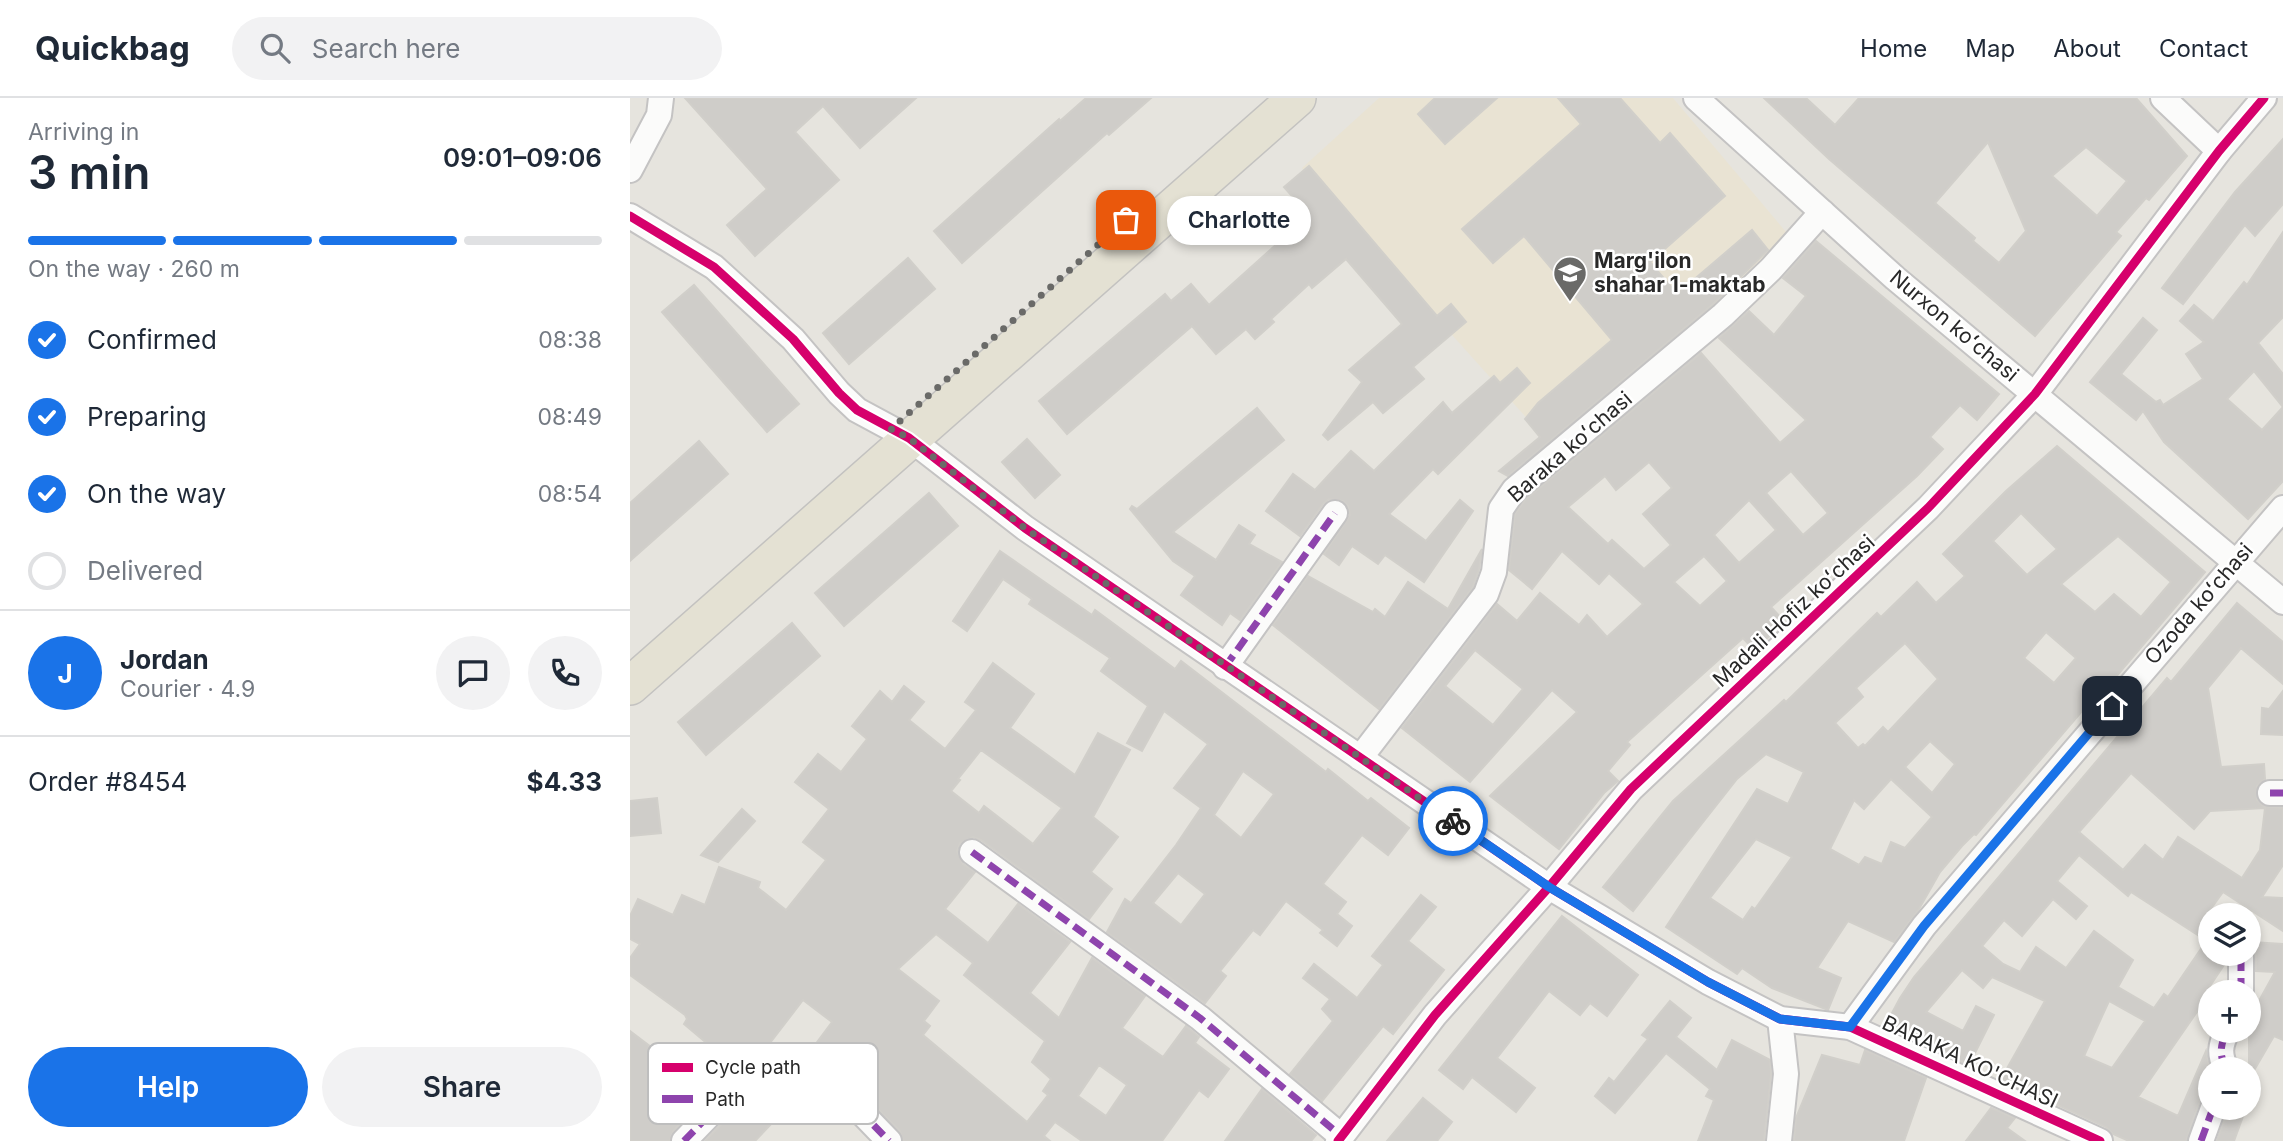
<!DOCTYPE html>
<html lang="en">
<head>
<meta charset="utf-8">
<style>
	body { margin:0; font-family:Inter,sans-serif; background:#f2f2f3; color:#1f2937; height:100vh; display:flex; flex-direction:column; font-size:26px; white-space:nowrap }
	* { box-sizing:border-box; margin:0 }
	p { font-size:23px; color:#747a83 }
	.icon { flex:none; width:38px; height:38px; fill:none; stroke:currentColor; stroke-width:2; stroke-linecap:round; stroke-linejoin:round }
	.map { position:relative; flex:1; overflow:hidden }
	.details { display:flex; flex-direction:column; background:#fff; width:630px }
	.details>* { flex:none }
	.tools { position:absolute; left:1568px; top:805px; display:grid; gap:14px }
	.tools a { display:grid; place-items:center; width:63px; height:63px; border-radius:50%; background:#fff; box-shadow:0 4px 10px #0003; font-size:35px }
	.pin { position:absolute; display:grid; place-items:center; width:60px; height:60px; color:#fff; margin:-30px; border-radius:14px; box-shadow:0 4px 10px #0006 }
	.courier { position:absolute; display:grid; place-items:center; width:70px; height:70px; margin:-35px; border:5px solid #1a73e8; border-radius:50%; background:#fff; color:#222; box-shadow:0 2px 9px #0007 }
	.bubble { position:absolute; height:49px; border-radius:24px; background:#fff; box-shadow:0 4px 10px #0003; font-size:23px; font-weight:600; line-height:49px; text-align:center }
	.head em { font-style:normal; font-weight:600 }
	.head div { display:flex; flex-direction:column-reverse }
	.head { display:flex; align-items:center; justify-content:space-between; height:119px; padding:0 28px }
	h1 { font-size:46px; font-weight:600; line-height:52px }
	.bar { display:grid; grid-template-columns:repeat(4,1fr); gap:10px 7px; align-content:center; height:84px; padding:0 28px }
	.bar i { height:9px; border-radius:5px; background:#e0e1e3 }
	.bar .on { background:#1a73e8 }
	.bar p { grid-column:span 4 }
	.line { display:flex; align-items:center; gap:18px; padding:0 28px; border-top:2px solid #e0e1e3 }
	.line div { flex:1 }
	.round { display:grid; place-items:center; flex:none; width:74px; height:74px; border-radius:37px; background:#f2f2f3 }
	ol { padding:0 28px; list-style:none }
	li { display:flex; align-items:center; gap:21px; height:77px }
	li p { margin-inline-start:auto }
	li .icon { padding:7px; border-radius:50%; background:#1a73e8; color:#fff; stroke-width:4 }
	li:last-child { color:#747a83 }
	li i { width:38px; height:38px; border:4px solid #e0e1e3; border-radius:50% }
	.button { display:flex; gap:14px; margin-top:auto; padding:14px 28px }
	.button a { flex:1; height:80px; border-radius:42px; background:#1a73e8; color:#fff; font-size:28px; font-weight:600; line-height:80px; text-align:center }
	.button a+a { background:#f2f2f3; color:#1f2937 }
	header { display:flex; align-items:center; gap:42px; box-sizing:border-box; height:98px; padding:0 35px; background:#fff; border-bottom:2px solid #e0e1e3 }
	header strong { font-size:33px }
	nav { display:flex; gap:38px; margin-inline-start:auto; font-size:24px }
	.search { width:490px; height:63px; background:#f2f2f3; display:flex; align-items:center; gap:18px; box-sizing:border-box; padding:0 24px; border-radius:38px; color:#747a83; font-size:26px }
	main { display:flex; flex:1; min-height:0 }
	.map>svg:first-child { display:block }
	.education { fill:#e9e3d3 }
	.building { fill:#cfcdc9; stroke:#d1cfca; stroke-width:2; fill-rule:evenodd }
	.lines { fill:none; stroke-linecap:round; stroke-linejoin:round }
	.street-casing { stroke:#c4c3c3; stroke-width:28 }
	.primary-casing { stroke:#c3c2c0; stroke-width:40 }
	.street { stroke:#fbfbfa; stroke-width:24 }
	.primary { stroke:#e4e1d3; stroke-width:37 }
	.quiet { stroke:#8e44ad; stroke-width:7; stroke-dasharray:14 7; stroke-linecap:butt }
	.cycleway-casing { stroke:#fff; stroke-width:13 }
	.cycleway { stroke:#d6006c; stroke-width:9 }
	.done { stroke:#6a6a68; stroke-width:7; stroke-dasharray:0 12.6 }
	.route { stroke:#1a73e8; stroke-width:9 }
	.labels { text-anchor:middle; stroke-width:5; stroke-linejoin:round; paint-order:stroke }
	.poi-label { font-size:21px; font-weight:bold; fill:#282828; stroke:#fff; text-anchor:start }
	.street-label { font-size:21px; fill:#282828; stroke:#fff }
	.key { fill:#fff; stroke:#bebebe; stroke-width:2 }
	.key-label { font-size:19px; fill:#282828 }
</style>
</head>
<body>
<header>
<strong>Quickbag</strong>
<div class="search"><svg class="icon" aria-label="search" viewBox="0 0 24 24"><circle cx="10" cy="10" r="6"/><path d="M15 15l6 6"/></svg>Search here</div>
<nav><a>Home</a><a>Map</a><a>About</a><a>Contact</a></nav>
</header>
<main>
<section class="details">
<div class="head"><div><h1>3 min</h1><p>Arriving in</p></div><em>09:01–09:06</em></div>
<div class="bar"><i class="on"></i><i class="on"></i><i class="on"></i><i></i><p>On the way · 260 m</p></div>
<ol>
<li><svg class="icon" aria-label="check" viewBox="0 0 24 24"><path d="M5 12l5 5 9-10"/></svg>Confirmed<p>08:38</p></li>
<li><svg class="icon" aria-label="check" viewBox="0 0 24 24"><path d="M5 12l5 5 9-10"/></svg>Preparing<p>08:49</p></li>
<li><svg class="icon" aria-label="check" viewBox="0 0 24 24"><path d="M5 12l5 5 9-10"/></svg>On the way<p>08:54</p></li>
<li><i></i>Delivered</li>
</ol>
<div class="line" style="height:126px"><b class="round" style="background:#1a73e8;color:#fff">J</b><div><b>Jordan</b><p>Courier · 4.9</p></div><a class="round"><svg class="icon" aria-label="chat" viewBox="0 0 24 24"><path d="M4 5h16v11H9l-5 4z"/></svg></a><a class="round"><svg class="icon" aria-label="phone" viewBox="0 0 24 24"><path d="M5 4h4l2 5-3 2q2 4 5 5l2-3 5 2v4C11 20 4 13 5 4z"/></svg></a></div>
<div class="line" style="height:91px"><div>Order #8454</div><b>$4.33</b></div>
<div class="button"><a>Help</a><a>Share</a></div>
</section>
<div class="map">
<svg width="1653" height="1043" viewBox="0 0 1653 1043">
	<rect width="100%" height="100%" fill="#e6e4de"/>
	<polygon class="education" points="749,0 1043,0 1162,141 920,346 672,70"/>
	<g class="building">
		<polygon points="55,0 286,0 230,50 193,8 165,34 209,82 125,158 97,127 137,91"/>
		<polygon points="456,0 521,0 479,37 477,35 332,165 304,133 429,21 430,23"/>
		<polygon points="805,0 867,0 815,46 788,16"/>
		<polygon points="928,0 990,0 1030,45 1040,35 1095,98 1020,164 1047,196 1122,132 1138,152 1083,206 878,378 869,373 910,339 895,321 908,305 982,242 894,138 863,165 832,131 951,26"/>
		<path d="M1134 0H1176L1205 27 1229 0H1506L1557 58 1519 102 1516 100 1486 134 1491 138 1405 238 1199 61ZM1358 44 1396 133 1369 165 1343 143 1345 140 1305 105ZM1456 49 1497 83 1467 118 1422 78Z"/>
		<polygon points="1653,41 1653,106 1625,138 1615,127 1553,206 1532,190 1605,94"/>
		<polygon points="679,68 807,218 821,206 836,224 783,269 794,281 753,315 743,304 698,342 693,337 732,284 719,272 772,226 716,161 682,190 679,186 641,221 644,224 625,241 616,231 586,256 562,228 437,336 409,303 535,196 541,203 561,186 579,207 679,117 654,89"/>
		<path d="M1653 134V219L1628 245 1653 276V383L1618 421 1534 344 1513 313 1506 322 1460 284 1513 220 1527 232 1491 276 1526 304 1530 302 1533 307 1573 281 1556 256 1574 244 1550 223 1564 207 1583 223 1614 184 1617 187ZM1624 273 1653 309 1632 332 1597 301Z"/>
		<path d="M1186 143 1369 296 1347 322 1330 307 1300 339 1313 351 1287 378 1141 509 1155 524 1124 552 1113 540 997 644 1000 647 978 673 988 683 974 695 929 751 860 698 947 614 922 592 840 684 772 630 867 506 887 523 910 495 949 527 957 517 977 539 1013 506 979 475 969 486 932 453 902 491 879 472 885 416 895 402 1071 255 1150 345 1176 322 1089 240 1119 213 1144 237 1176 198 1153 180ZM1019 364 1042 390 1013 416 1041 447 1014 471 982 442 978 446 938 409 975 378 986 392ZM1161 373 1198 415 1173 437 1136 395ZM1119 402 1146 432 1109 465 1084 437ZM1074 458 1097 483 1070 508 1044 484ZM845 552 893 591 863 627 815 588Z"/>
		<polygon points="278,160 305,191 219,266 193,235"/>
		<polygon points="64,187 169,306 137,334 32,214"/>
		<polygon points="887,270 900,285 808,376 803,371 759,416 796,443 830,402 843,413 794,484 755,457 748,466 722,448 709,467 694,456 720,417 718,408 713,403 699,401 693,406 670,438 636,413 663,376 685,392 721,353 744,373 813,304 822,315 864,278 870,285"/>
		<polygon points="627,310 654,342 543,434 586,462 609,427 625,437 619,446 652,464 610,522 600,515 592,527 551,497 565,478 543,463 500,411 502,408 507,411"/>
		<polygon points="397,341 430,377 405,400 372,364"/>
		<polygon points="69,343 98,376 0,463 0,405"/>
		<path d="M1427 348 1575 474 1478 588 1476 585 1346 737 1344 736 1332 748 1310 774 1289 811 1264 844 1218 823 1187 870 1211 880 1198 912 1142 890 1112 870 1107 876 1036 829 1127 691 1158 706 1174 674 1136 656 1107 681 1003 813 973 789 1043 703 1154 602 1156 604 1247 515 1251 519 1287 484 1306 505 1335 478 1313 456 1376 393ZM1391 415 1427 451 1397 477 1363 443ZM1488 438 1541 484 1511 519 1484 496 1465 514 1431 486ZM1416 534 1446 560 1424 585 1394 560ZM1275 545 1308 581 1258 634 1253 629 1235 648 1233 646 1228 650 1205 625 1233 599 1226 590ZM1300 643 1325 666 1302 695 1275 669ZM1261 681 1302 719 1275 750 1261 744 1252 766 1235 759 1229 767 1200 751 1224 702 1234 711ZM1126 741 1162 759 1125 811 1122 809 1113 822 1080 800Z"/>
		<polygon points="299,395 328,428 214,528 185,495"/>
		<polygon points="852,451 849,471 843,489 749,611 643,527 678,478 743,514 745,511 755,519 778,484 818,511"/>
		<path d="M370 453 462 517 465 512 545 571 551 563 696 674 698 671 738 703 741 700 779 730 758 757 732 737 693 786 716 804 707 816 722 828 707 848 690 835 693 832 656 803 630 837 623 832 590 873 596 878 575 905 477 834 495 801 501 805 546 747 571 710 544 690 578 646 534 613 512 653 497 645 518 608 471 573 480 560 399 506 402 501 373 481 337 533 323 523ZM613 673 644 696 611 740 584 717ZM548 775 575 796 551 827 523 805Z"/>
		<path d="M1607 505 1653 544V586L1611 550 1578 590 1591 669 1634 666 1635 681 1627 688V702L1633 708 1653 710V767L1632 799 1653 800V833L1593 794 1580 812V845L1501 794 1498 798 1449 757 1427 783 1457 808 1446 821 1423 801 1392 838 1374 822 1352 848 1373 866 1390 874 1406 849 1436 870 1464 833 1503 862 1488 889 1524 910 1534 896 1538 899 1573 848 1580 856 1596 864 1580 888V895L1508 999 1548 1018 1576 953 1580 972V993L1569 1005 1556 1043H1499L1483 1036 1476 1029 1371 981 1415 903 1362 879 1353 890 1332 872 1296 914 1333 933 1346 908 1364 917 1339 967 1255 928 1270 900 1284 879 1537 580 1541 584ZM1501 675 1564 731 1580 713 1635 710 1630 752 1612 780 1548 739 1533 762 1515 747 1493 772 1449 734ZM1479 903 1515 923 1482 970 1454 958Z"/>
		<polygon points="162,525 190,558 76,657 48,624"/>
		<path d="M363 565 404 596 380 630 445 677 468 635 500 652 463 719 488 739 461 774 482 791 459 821 351 742 343 739 330 745 327 753 333 766 345 774 315 811 358 845 388 806 440 844 400 895 429 920 462 860 515 898 492 930 533 959 556 928 569 939 565 945 599 971 578 999 569 992 532 1043H452L425 1024 414 1038 420 1043H273L270 1033 236 999 224 993 169 979 134 963 127 961 116 962 107 967 43 1033 40 1043H0V933L29 955 31 954 70 986 92 958 54 926 57 921 55 917 0 877V860L10 846 0 841V818L8 801 43 817 52 797 75 807 89 769 130 784 128 790 156 812 196 762 173 744 199 711 165 684 188 656 211 674 237 641 222 628 250 593 262 604 274 588 294 604 279 622 315 651 346 612 335 604ZM351 652 432 710 403 746 354 708 349 715 321 693 330 682 328 681ZM306 836 343 865 334 877 415 943 402 964 421 981 413 993 418 997 397 1024 293 937 300 928 294 923 309 903 268 871ZM173 902 202 924 170 967 140 945ZM469 967 497 987 476 1018 448 998Z"/>
		<polygon points="1653,593 1653,637 1631,636 1632,610 1639,611"/>
		<polygon points="27,700 31,735 0,738 0,703"/>
		<polygon points="112,711 125,723 88,764 71,757"/>
		<polygon points="791,797 806,809 778,843 814,872 763,936 753,928 692,1003 660,976 703,923 692,911 700,901 673,880 684,866 727,900 753,867 742,858"/>
		<polygon points="932,818 1008,877 977,918 960,905 950,917 919,893 867,960 905,990 886,1014 842,979 833,991 809,972"/>
		<polygon points="1622,844 1653,846 1653,942 1644,938 1619,981 1619,921 1645,874 1626,873 1626,858"/>
		<polygon points="1040,903 1061,920 1046,939 1087,972 1102,942 1140,962 1141,976 1134,1043 1068,1043 1084,1002 1076,998 1080,991 1036,955 985,1015 965,998 979,980 984,984 1018,941 1012,937"/>
		<polygon points="1235,952 1296,980 1274,1043 1164,1043 1166,1020 1192,957 1230,967"/>
		<polygon points="632,991 686,1037 681,1043 595,1043"/>
		<polygon points="118,999 144,1023 125,1043 75,1043"/>
		<polygon points="793,1000 822,1024 807,1043 757,1043"/>
		<polygon points="1361,1010 1385,1020 1377,1030 1395,1043 1336,1043"/>
		<polygon points="1598,1010 1616,1010 1604,1043 1587,1043"/>
	</g>
	<g class="lines">
		<g class="street-casing">
			<g id="street">
				<polyline points="1066,0 1265,180 1653,504"/>
				<polyline points="1533,0 1589,53"/>
				<polyline points="0,72 29,17 31,0"/>
				<polyline points="0,118 84,169 163,241 209,295 227,312 279,340 395,430 919,789 1078,884 1150,921 1220,929 1470,1043"/>
				<polyline points="595,569 705,415"/>
				<polyline points="730,660 856,496 864,474 871,411 884,392 1093,217 1141,171 1192,114"/>
				<polyline points="1640,695 1653,695"/>
				<polyline points="342,754 570,920 711,1038"/>
				<polyline points="1611,859 1611,894"/>
				<polyline points="1220,929 1294,828 1653,410"/>
				<path d="M1596 971C1589 956 1590 948 1597 933"/>
				<polyline points="54,1043 118,977 128,976 164,993 220,1007 229,1012 259,1043"/>
				<polyline points="708,1043 805,917 919,789 1001,691 1298,410 1405,296 1589,53 1634,0"/>
				<polyline points="1149,1043 1156,976 1150,921"/>
				<polyline points="1571,1043 1583,1010"/>
			</g>
		</g>
		<g class="primary-casing">
			<polyline id="primary" points="0,588 667,0"/>
		</g>
		<use href="#street" class="street"/>
		<use href="#primary" class="primary"/>
		<g class="quiet">
			<polyline points="595,569 705,415"/>
			<polyline points="1640,695 1653,695"/>
			<polyline points="342,754 570,920 711,1038"/>
			<polyline points="1611,859 1611,894"/>
			<path d="M1596 971C1589 956 1590 948 1597 933"/>
			<polyline points="54,1043 118,977 128,976 164,993 220,1007 229,1012 259,1043"/>
			<polyline points="1571,1043 1583,1010"/>
		</g>
		<g class="cycleway-casing">
			<g id="cycleway">
				<polyline points="0,118 84,169 163,241 209,295 227,312 279,340 395,430 919,789 1078,884 1150,921 1220,929 1470,1043"/>
				<polyline points="708,1043 805,917 919,789 1001,691 1298,410 1405,296 1589,53 1634,0"/>
			</g>
		</g>
		<use href="#cycleway" class="cycleway"/>
	</g>
	<g class="lines">
		<polyline class="done" points="496,122 261,331 279,340 395,430 823,723"/>
		<polyline class="route" points="823,723 919,789 1078,884 1150,921 1220,929 1294,828 1482,608"/>
	</g>
	<defs>
		<g id="school-pin" transform="scale(1.75)"><path d="M0 17L-7.5 6A9.5 9.5 0 1 1 7.5 6Z" fill="#6a6a68" stroke="#fff"/><path d="M0-5L7-2L0 1L-7-2ZM-4 1L0 2.5L4 1V4Q0 6-4 4Z" fill="#fff"/></g>
	</defs>
	<g fill-rule="evenodd">
		<use href="#school-pin" x="940" y="175"/>
	</g>
	<g class="labels">
		<g class="poi-label">
			<text x="964" y="170">Marg'ilon<tspan x="964" dy="24">shahar 1-maktab</tspan></text>
		</g>
		<g class="street-label">
			<text transform="translate(1324 228) rotate(40)" y="7">Nurxon koʻchasi</text>
			<text transform="translate(940 349) rotate(-41)" y="7">Baraka koʻchasi</text>
			<text transform="translate(1569 506) rotate(-49)" y="7">Ozoda koʻchasi</text>
			<text transform="translate(1164 513) rotate(-43)" y="7">Madali Hofiz koʻchasi</text>
			<text transform="translate(1340 964) rotate(25)" y="7">BARAKA KO'CHASI</text>
		</g>
	</g>
	<rect x="18" y="945" width="230" height="81" rx="10" class="key"/>
	<rect x="32" y="965" width="31" height="9" fill="#d6006c"/>
	<rect x="32" y="997" width="31" height="8" fill="#8e44ad"/>
	<g class="key-label">
		<text x="75" y="976">Cycle path</text>
		<text x="75" y="1008">Path</text>
	</g>
</svg>
<div class="tools">
<a><svg class="icon" aria-label="layers" viewBox="0 0 24 24"><path d="M12 4l9 5-9 5-9-5zM3 14l9 5 9-5"/></svg></a>
<a>+</a>
<a>−</a>
</div>
<div class="pin" style="left:496px;top:122px;background:#ea580c"><svg class="icon" aria-label="bag" viewBox="0 0 24 24"><path d="M5 8h14l-1 12H6zM9 8a3 3 0 0 1 6 0"/></svg></div>
<div class="pin" style="left:1482px;top:608px;background:#1f2937"><svg class="icon" aria-label="home" viewBox="0 0 24 24"><path d="M3 11l9-7 9 7M6 9v11h12V9"/></svg></div>
<div class="courier" style="left:823px;top:723px"><svg class="icon" aria-label="bike" viewBox="0 0 24 24"><circle cx="6" cy="16" r="4"/><circle cx="18" cy="16" r="4"/><path d="M6 16l4-8h5l3 8M10 8l3 8H6M13 5h3"/></svg></div>
<div class="bubble" style="left:537px;top:98px;width:144px">Charlotte</div>
</div>
</main>
</body>
</html>
